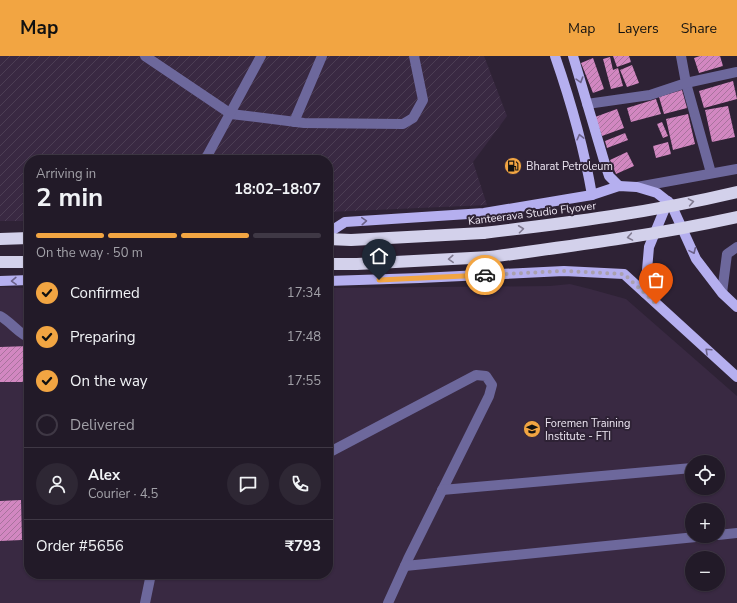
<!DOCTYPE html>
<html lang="en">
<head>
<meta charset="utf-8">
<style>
	body { margin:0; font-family:"Nunito Sans",sans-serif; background:#2e2734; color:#f1f3f6; height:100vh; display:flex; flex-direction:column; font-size:15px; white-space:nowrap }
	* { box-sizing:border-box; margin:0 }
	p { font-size:13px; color:#a2a1a8 }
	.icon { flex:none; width:22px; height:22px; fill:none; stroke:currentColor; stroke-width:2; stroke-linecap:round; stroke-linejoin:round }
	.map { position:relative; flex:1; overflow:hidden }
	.details { position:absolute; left:24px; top:99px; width:309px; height:424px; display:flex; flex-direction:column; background:#221a28; border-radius:16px; box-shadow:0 1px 3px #0004,0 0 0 1px #3f3845 }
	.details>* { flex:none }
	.tools { position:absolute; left:685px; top:399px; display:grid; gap:8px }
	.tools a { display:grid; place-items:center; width:40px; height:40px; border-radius:50%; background:#221a28; box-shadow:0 1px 3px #0004,0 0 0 1px #3f3845; font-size:20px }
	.pin { position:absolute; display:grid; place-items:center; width:34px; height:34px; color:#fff; margin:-41px -17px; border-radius:50% 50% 50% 0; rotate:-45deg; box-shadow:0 0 4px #0007 }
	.pin .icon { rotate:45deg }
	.courier { position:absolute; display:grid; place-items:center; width:40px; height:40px; margin:-20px; border:3px solid #f2a542; border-radius:50%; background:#fff; color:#222; box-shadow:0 1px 5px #0007 }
	.summary em { font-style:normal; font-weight:700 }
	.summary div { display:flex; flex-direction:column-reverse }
	.summary { display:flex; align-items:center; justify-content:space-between; height:68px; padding:0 12px }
	h1 { font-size:26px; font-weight:700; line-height:30px }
	.bar { display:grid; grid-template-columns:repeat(4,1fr); gap:6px 4px; align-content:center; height:48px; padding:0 12px }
	.bar i { height:5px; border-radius:3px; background:#3f3845 }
	.bar .active { background:#f2a542 }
	.bar p { grid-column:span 4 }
	.line { display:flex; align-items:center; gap:10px; padding:0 12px; border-top:1px solid #3f3845 }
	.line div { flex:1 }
	.round { display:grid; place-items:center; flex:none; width:42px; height:42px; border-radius:21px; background:#2e2734 }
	ol { padding:0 12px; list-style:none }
	li { display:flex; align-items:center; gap:12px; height:44px }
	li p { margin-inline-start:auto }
	li .icon { padding:4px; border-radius:50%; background:#f2a542; color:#111; stroke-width:4 }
	li:last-child { color:#a2a1a8 }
	li i { width:22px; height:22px; border:2px solid #3f3845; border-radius:50% }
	header { display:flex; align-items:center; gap:24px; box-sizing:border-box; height:56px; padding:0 20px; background:#f2a542; color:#111 }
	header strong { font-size:19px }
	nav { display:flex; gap:22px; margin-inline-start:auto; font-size:14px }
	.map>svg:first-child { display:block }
	.built { fill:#392942; fill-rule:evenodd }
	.industrial { fill:url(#industrial-furrows) }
	.building { fill:url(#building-hatch) }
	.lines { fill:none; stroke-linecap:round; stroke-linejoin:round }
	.minor { stroke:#6d689c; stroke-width:10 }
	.major { stroke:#b5afef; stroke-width:10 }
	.highway { stroke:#d3d1eb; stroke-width:12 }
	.highway-bridge { stroke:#d3d1eb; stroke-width:12 }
	.oneway { stroke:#6b6189 }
	.oneway2 { stroke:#807a90 }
	.done { stroke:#aaa1af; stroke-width:4; stroke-dasharray:0 7.2 }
	.route { stroke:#f2a542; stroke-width:5 }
	.labels { text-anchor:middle; stroke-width:4; stroke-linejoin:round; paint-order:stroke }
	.poi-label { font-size:11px; fill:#ece5f1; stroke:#2e2235; text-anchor:start }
	.street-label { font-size:11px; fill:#ece5f1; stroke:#2e2235 }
</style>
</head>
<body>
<header>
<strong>Map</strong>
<nav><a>Map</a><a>Layers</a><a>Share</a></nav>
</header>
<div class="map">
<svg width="737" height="547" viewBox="0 0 737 547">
	<defs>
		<pattern id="industrial-furrows" width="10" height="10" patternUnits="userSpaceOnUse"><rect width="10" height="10" fill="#392942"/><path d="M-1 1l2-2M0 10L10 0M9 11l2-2" fill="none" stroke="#4c3e54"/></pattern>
		<pattern id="building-hatch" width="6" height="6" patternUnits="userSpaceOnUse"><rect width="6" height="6" fill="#d287c1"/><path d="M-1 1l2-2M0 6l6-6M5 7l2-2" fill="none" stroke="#a8739d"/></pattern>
	</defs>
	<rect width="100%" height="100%" fill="#2e2235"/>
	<path class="built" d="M570 228 590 233 626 243 737 340V547H0V231L29 232V518H328V232L550 230ZM692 406H718V432H692ZM692 454H718V480H692ZM692 502H718V528H692Z"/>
	<polygon class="industrial" points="0,0 484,0 507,60 473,106 487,149 328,156 328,104 29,104 29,165 0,165"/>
	<g class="building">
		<polygon points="613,0 629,0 631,6 617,11"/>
		<polygon points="700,0 720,0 723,10 699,17 694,2"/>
		<polygon points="610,1 613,14 618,12 623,30 611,33 603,3"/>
		<polygon points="593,2 604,33 593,37 581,7"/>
		<polygon points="632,9 639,27 627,31 620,14"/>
		<polygon points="733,25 737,43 704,52 699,35"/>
		<polygon points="682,34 687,52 664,58 659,41"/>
		<polygon points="656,43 661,58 631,66 627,52"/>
		<polygon points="728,50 735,81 712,86 705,54"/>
		<polygon points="617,53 624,72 602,80 595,61"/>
		<polygon points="688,58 695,88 673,94 666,63"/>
		<polygon points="662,66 668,80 663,82 657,68"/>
		<polygon points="625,77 628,84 607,92 605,85"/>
		<polygon points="668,86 671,98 656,102 653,90"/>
		<polygon points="627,96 634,110 616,118 610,104"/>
		<polygon points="29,290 29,326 0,326 0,291"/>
		<polygon points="21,444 22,484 0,485 0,445"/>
	</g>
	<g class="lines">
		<g class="minor">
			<polyline points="145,0 231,58 304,67 403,68 413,62 423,44 414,0"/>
			<polyline points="681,0 686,27 711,117"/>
			<polyline points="587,48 650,39 686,27 737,16"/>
			<polyline points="294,66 322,0"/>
			<polyline points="205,104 261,0"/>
			<polyline points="637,131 737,113"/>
			<polyline points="722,237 727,198 737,191"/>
			<path d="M0 260C9 264 21 280 29 281"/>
			<polyline points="328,397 476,319 486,320 492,329 489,340 408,503 388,547"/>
			<polyline points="442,434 692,412"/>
			<polyline points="718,479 737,477"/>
			<polyline points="405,510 706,480"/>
			<polyline points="145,547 151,518"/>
		</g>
		<g class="major">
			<path d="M555 0C571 46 584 92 592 139"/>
			<polyline points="573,0 605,108 609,120 619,130"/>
			<polyline points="328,177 345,166 484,157 592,139 619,130 637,131 657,137 671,148 696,203 722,237 737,251"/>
			<polyline points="0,225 29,224"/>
			<polyline points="328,225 420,222 564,215 624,218 737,321"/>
			<polyline points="645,237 649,191 668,145"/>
		</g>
		<g class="highway">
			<polyline points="0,183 29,182"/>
			<polyline points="328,183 351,184 483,177"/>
			<polyline points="0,206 29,206"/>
			<polyline points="328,208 357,208 490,201"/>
		</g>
		<g class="highway-bridge">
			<path d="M483 177C568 167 653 156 737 136"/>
			<path d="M490 201C572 190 655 179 737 161"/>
		</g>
	</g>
	<defs><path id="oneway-chevron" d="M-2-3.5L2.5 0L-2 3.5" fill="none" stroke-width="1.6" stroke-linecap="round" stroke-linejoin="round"/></defs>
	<g class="oneway">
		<use href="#oneway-chevron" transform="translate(580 24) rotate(73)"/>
		<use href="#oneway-chevron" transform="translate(580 81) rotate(-104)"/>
		<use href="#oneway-chevron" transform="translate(364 165) rotate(-4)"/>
		<use href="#oneway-chevron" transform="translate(693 195) rotate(66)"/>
		<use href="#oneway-chevron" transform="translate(14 225) rotate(178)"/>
		<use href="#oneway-chevron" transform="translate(708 295) rotate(-137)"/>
	</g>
	<g class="oneway2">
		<use href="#oneway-chevron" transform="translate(691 146) rotate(-10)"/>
		<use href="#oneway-chevron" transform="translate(521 173) rotate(-7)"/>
		<use href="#oneway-chevron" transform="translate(630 181) rotate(170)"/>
		<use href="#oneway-chevron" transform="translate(451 203) rotate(177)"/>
	</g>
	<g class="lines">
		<polyline class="done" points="485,219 564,215 624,218 656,248"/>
		<polyline class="route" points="379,224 485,219"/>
	</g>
	<defs>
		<g id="fuel-disc" transform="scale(0.9)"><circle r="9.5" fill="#f2a542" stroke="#2e2235"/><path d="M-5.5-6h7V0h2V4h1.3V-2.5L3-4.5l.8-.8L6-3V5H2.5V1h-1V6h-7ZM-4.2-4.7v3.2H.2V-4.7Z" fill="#111"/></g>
		<g id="university-disc" transform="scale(0.9)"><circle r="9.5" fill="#f2a542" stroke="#2e2235"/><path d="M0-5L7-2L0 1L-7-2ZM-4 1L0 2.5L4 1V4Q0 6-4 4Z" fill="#111"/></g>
	</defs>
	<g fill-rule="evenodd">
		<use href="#fuel-disc" x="513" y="110"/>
		<use href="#university-disc" x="532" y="373"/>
	</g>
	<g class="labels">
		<g class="poi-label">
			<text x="526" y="114">Bharat Petroleum</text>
			<text x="545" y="371">Foremen Training<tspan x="545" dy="13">Institute - FTI</tspan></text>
		</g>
		<g class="street-label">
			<text transform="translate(532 157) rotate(-7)" y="4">Kanteerava Studio Flyover</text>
		</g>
	</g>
</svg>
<div class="tools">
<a><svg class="icon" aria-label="locate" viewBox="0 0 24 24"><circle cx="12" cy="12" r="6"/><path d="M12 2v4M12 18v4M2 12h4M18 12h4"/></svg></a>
<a>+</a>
<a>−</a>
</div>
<div class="pin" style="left:656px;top:248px;background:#ea580c"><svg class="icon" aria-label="bag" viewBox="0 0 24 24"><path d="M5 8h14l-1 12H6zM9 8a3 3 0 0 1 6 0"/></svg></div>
<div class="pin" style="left:379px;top:224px;background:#1f2937"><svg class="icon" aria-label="home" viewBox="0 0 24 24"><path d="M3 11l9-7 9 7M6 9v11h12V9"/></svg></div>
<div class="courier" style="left:485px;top:219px"><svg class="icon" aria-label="car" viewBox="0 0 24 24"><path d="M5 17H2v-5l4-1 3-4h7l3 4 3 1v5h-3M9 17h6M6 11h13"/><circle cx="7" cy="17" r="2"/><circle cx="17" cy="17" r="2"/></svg></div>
<section class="details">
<div class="summary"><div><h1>2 min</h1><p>Arriving in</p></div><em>18:02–18:07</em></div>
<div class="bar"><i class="active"></i><i class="active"></i><i class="active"></i><i></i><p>On the way · 50 m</p></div>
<ol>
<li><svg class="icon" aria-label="check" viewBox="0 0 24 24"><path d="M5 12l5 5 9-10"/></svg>Confirmed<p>17:34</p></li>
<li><svg class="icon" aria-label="check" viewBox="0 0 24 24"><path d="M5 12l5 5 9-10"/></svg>Preparing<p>17:48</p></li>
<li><svg class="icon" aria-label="check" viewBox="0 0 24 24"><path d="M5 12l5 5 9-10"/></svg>On the way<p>17:55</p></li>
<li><i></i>Delivered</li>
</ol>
<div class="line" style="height:72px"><a class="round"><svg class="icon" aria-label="person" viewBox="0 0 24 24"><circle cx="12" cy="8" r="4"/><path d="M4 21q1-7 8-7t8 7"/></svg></a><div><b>Alex</b><p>Courier · 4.5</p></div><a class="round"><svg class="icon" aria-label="chat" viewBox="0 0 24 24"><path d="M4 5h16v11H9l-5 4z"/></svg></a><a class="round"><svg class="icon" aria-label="phone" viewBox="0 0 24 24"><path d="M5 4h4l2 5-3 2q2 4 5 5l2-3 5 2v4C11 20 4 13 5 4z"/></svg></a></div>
<div class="line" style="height:52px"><div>Order #5656</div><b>₹793</b></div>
</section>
</div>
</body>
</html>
